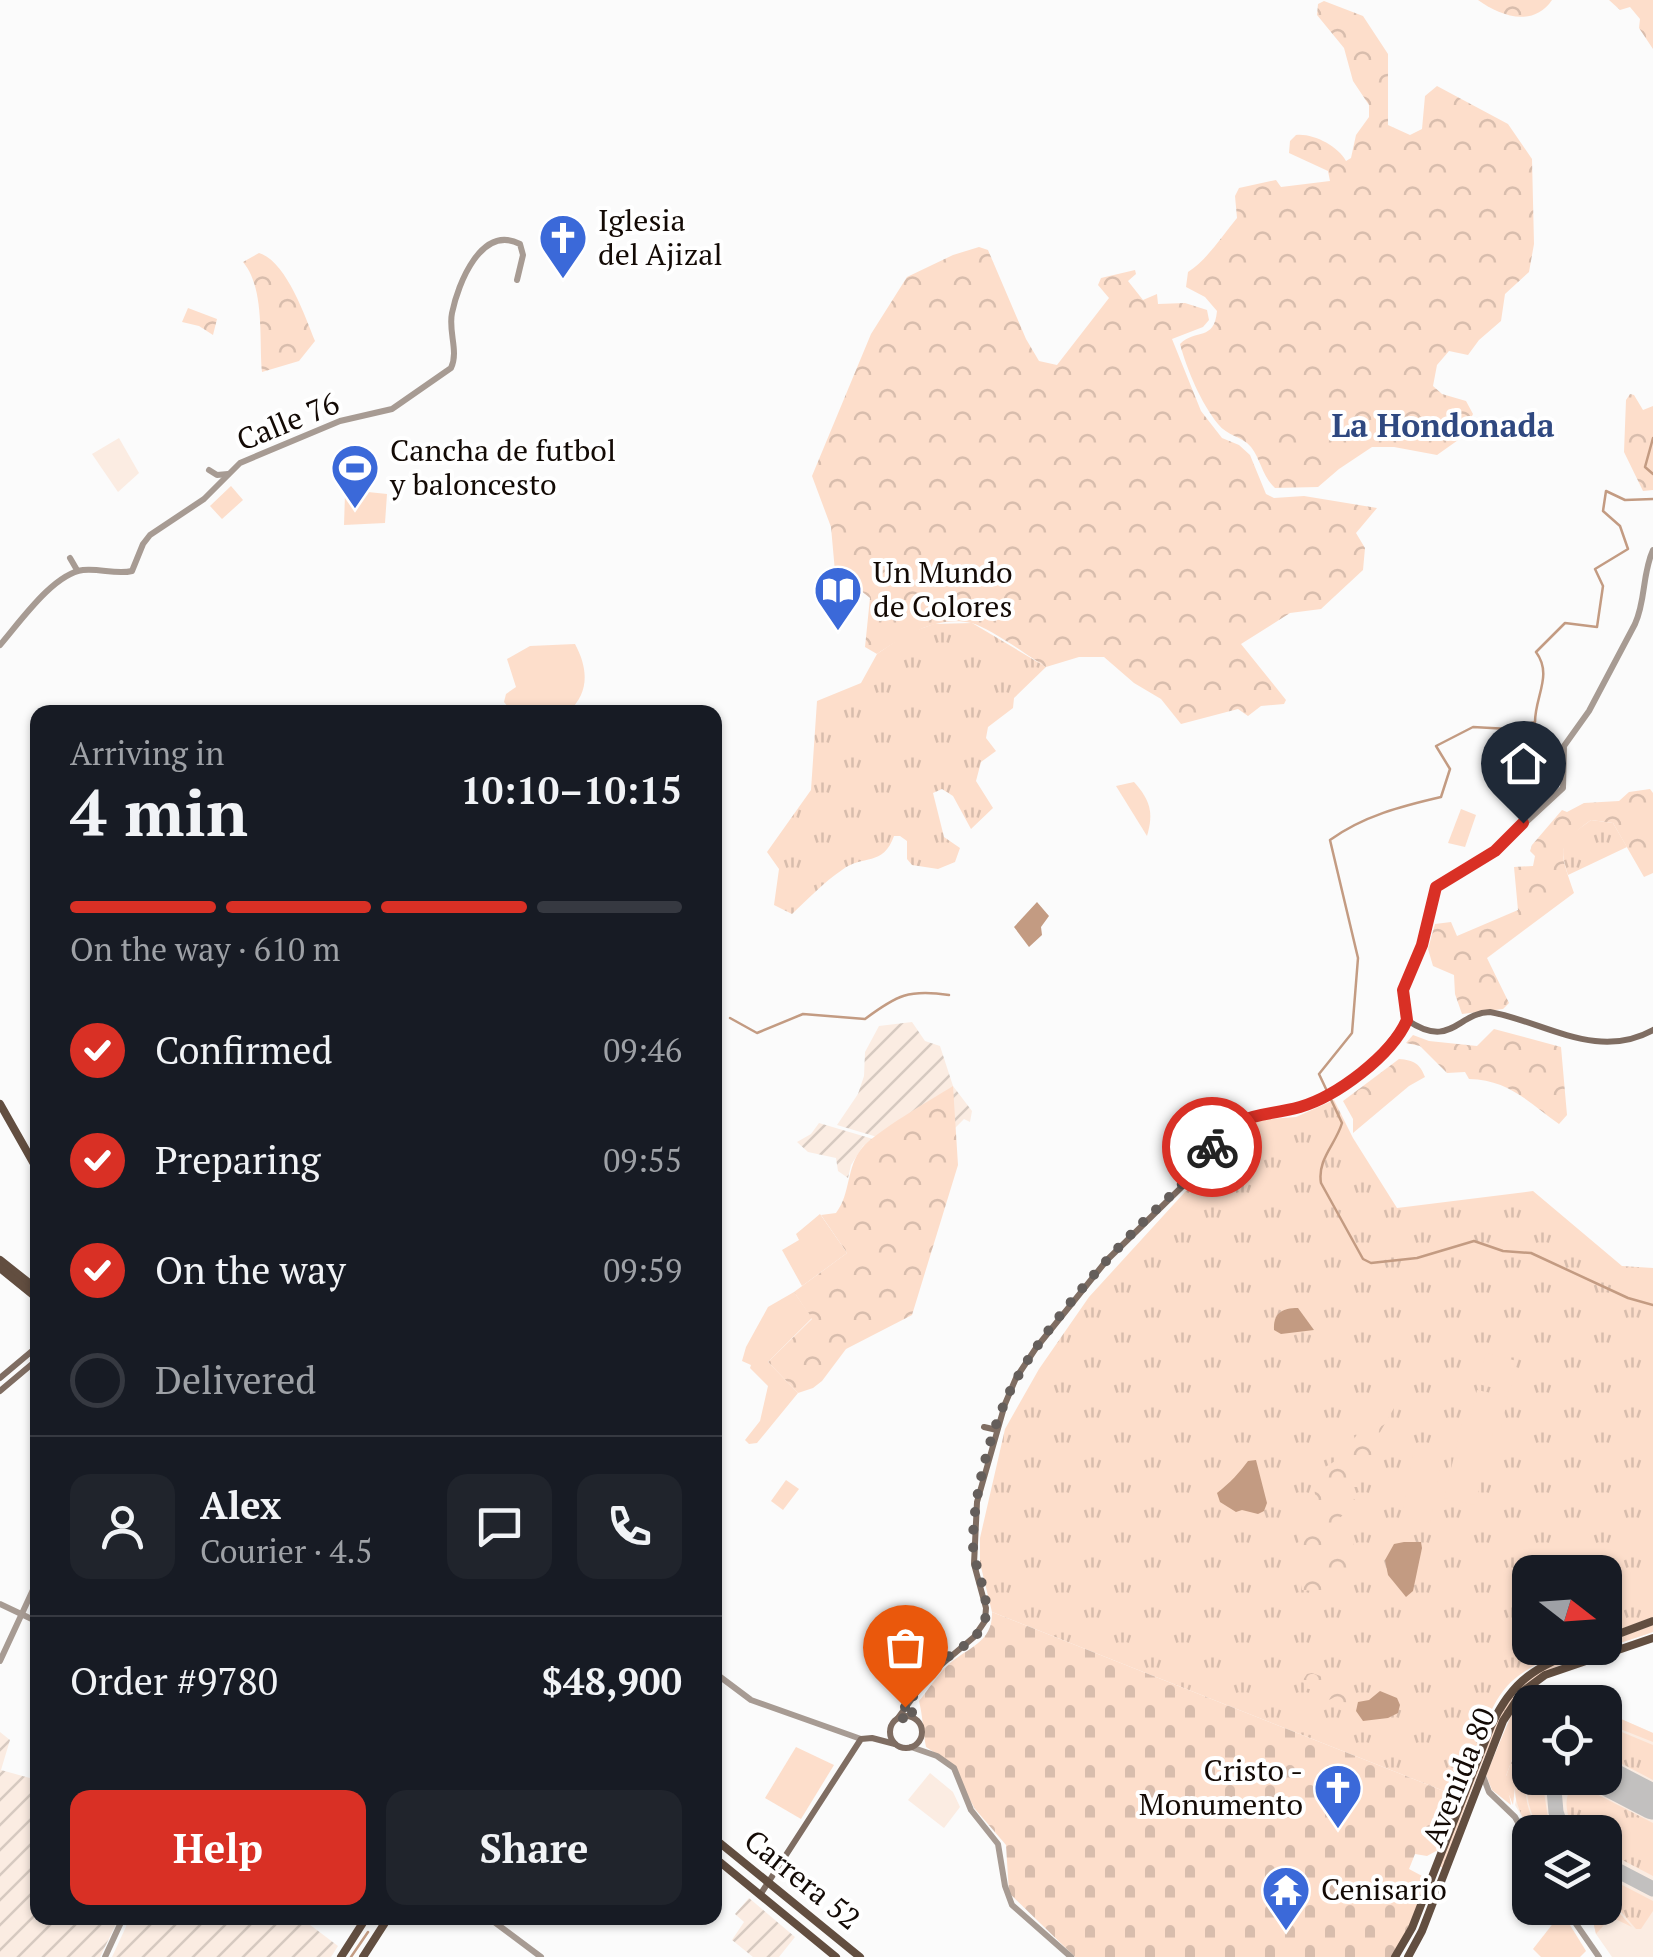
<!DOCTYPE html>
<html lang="en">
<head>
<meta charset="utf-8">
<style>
	body { margin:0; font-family:"PT Serif",serif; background:#20242c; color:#f1f3f6; height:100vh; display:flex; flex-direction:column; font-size:38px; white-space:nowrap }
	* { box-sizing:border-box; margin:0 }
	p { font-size:32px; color:#9ea1a6 }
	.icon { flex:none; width:55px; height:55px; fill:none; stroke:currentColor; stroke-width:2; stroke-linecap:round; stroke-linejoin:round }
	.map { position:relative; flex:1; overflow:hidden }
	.side { position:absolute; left:30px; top:705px; width:692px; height:1220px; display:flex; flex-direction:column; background:#171b24; border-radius:20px; box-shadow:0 2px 8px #0004 }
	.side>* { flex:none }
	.needle { width:65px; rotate:107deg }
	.tools { position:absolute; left:1512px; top:1555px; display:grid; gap:20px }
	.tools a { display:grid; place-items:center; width:110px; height:110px; border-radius:20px; background:#171b24; box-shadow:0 2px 8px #0004; font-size:50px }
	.pin { position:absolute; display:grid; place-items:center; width:85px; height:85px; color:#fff; margin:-102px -42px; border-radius:50% 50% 50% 0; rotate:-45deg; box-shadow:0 0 10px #0007 }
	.pin .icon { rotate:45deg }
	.courier { position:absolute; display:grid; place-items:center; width:100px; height:100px; margin:-50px; border:8px solid #d93025; border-radius:50%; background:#fff; color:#222; box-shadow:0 2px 12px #0007 }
	.summary em { font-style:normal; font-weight:800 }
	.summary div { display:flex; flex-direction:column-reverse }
	.summary { display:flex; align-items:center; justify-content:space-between; height:170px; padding:0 40px }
	h1 { font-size:65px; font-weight:800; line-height:75px }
	.bar { display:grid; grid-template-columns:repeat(4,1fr); gap:15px 10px; align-content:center; height:120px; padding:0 40px }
	.bar i { height:12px; border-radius:8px; background:#363941 }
	.bar .on { background:#d93025 }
	.bar p { grid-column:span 4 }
	.line { display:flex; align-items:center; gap:25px; padding:0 40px; border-top:2px solid #363941 }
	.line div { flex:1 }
	.round { display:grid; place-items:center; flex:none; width:105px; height:105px; border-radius:20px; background:#20242c }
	ol { padding:0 40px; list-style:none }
	li { display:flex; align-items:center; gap:30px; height:110px }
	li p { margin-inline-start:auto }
	li .icon { padding:10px; border-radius:50%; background:#d93025; color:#fff; stroke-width:4 }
	li:last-child { color:#9ea1a6 }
	li i { width:55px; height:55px; border:5px solid #363941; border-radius:50% }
	.button { display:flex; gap:20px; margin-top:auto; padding:20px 40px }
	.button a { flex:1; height:115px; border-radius:20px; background:#d93025; color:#fff; font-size:40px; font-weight:800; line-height:115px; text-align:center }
	.button a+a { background:#20242c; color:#f1f3f6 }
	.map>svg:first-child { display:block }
	.built { fill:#fbece2 }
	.industrial { fill:url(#industrial-furrows) }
	.grass { fill:url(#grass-tufts) }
	.forest { fill:url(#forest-crowns) }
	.cemetery { fill:url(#cemetery-stones) }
	.green { fill:#fddecb }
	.water { fill:#c39b82 }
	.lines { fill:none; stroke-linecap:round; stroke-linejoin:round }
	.stream { stroke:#c39b82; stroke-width:2.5 }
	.taxiway { stroke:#c2c0bf; stroke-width:15 }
	.runway { stroke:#c2c0bf; stroke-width:35 }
	.tertiary { stroke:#a79b93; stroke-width:6 }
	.secondary { stroke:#7f6d62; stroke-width:6 }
	.primary { stroke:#624e40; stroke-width:8 }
	.done { stroke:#645e5b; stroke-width:10; stroke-dasharray:0 18 }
	.route { stroke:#d93025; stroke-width:12 }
	.labels { text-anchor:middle; stroke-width:8; stroke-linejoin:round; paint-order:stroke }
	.poi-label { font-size:30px; fill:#130a05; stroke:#fff; text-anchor:start }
	.street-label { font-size:30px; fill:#130a05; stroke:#fff }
	.neighbourhood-label { font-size:32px; font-weight:bold; fill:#2f4880; stroke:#fff }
</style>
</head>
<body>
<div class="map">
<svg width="1653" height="1957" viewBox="0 0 1653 1957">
	<defs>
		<pattern id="industrial-furrows" width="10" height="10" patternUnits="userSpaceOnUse" patternTransform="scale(2.5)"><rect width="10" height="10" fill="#fbece2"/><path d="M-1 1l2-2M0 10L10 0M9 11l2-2" fill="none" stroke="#d6c9c0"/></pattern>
		<pattern id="grass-tufts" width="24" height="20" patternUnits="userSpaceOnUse" patternTransform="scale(2.5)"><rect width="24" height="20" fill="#fddecb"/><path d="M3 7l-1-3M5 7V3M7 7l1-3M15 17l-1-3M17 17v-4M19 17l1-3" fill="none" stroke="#d8bdad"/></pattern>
		<pattern id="forest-crowns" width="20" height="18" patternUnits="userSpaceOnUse" patternTransform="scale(2.5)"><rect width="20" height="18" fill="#fddecb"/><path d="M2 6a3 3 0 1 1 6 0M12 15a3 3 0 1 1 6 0" fill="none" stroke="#d8bdad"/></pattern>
		<pattern id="cemetery-stones" width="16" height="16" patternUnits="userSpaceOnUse" patternTransform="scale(2.5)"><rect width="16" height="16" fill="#fddecb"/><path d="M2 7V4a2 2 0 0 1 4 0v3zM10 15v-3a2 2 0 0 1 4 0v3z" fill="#d8bdad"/></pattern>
	</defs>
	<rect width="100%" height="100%" fill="#fbfbfb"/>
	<g class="built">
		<polygon points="119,438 139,473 118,492 92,454"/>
		<polygon points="1605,1712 1653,1733 1653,1957 1612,1957 1596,1934 1590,1908 1605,1908 1605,1832 1531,1832 1515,1805 1530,1740 1530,1778 1605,1778"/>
		<polygon points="930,1773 953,1792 960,1807 944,1828 908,1800"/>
	</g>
	<g class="industrial">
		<polygon points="912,1022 925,1041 940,1046 953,1086 972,1111 970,1122 964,1119 949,1134 911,1114 902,1121 894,1142 837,1125 858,1094 864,1076 865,1052 879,1026"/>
		<polygon points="819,1123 873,1139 863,1146 851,1165 848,1178 838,1171 836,1158 808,1152 797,1142 811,1134"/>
		<polygon points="0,1732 10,1740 1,1770 37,1780 38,1918 119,1918 100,1957 0,1957"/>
		<polygon points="749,1898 795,1937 779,1957 753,1957 732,1940 744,1922 735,1914"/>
		<polygon points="130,1918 301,1918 338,1946 331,1957 112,1957"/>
	</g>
	<g class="grass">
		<path d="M972 623 1046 667 1014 698 1013 708 988 727 986 738 996 751 981 762 976 781 993 808 971 829 953 796 942 789 933 793 944 837 960 848 955 862 938 869 912 865 907 859V841L900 836H894C883 867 863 854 842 870 824 882 808 899 792 914L774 905 779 869 767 852 811 790 817 701 861 683 877 654 906 634 934 624Z"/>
		<path d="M1591 820 1613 823 1627 847 1568 875C1557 841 1565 839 1591 820Z"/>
		<path d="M1334 1100 1353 1138 1397 1208 1533 1191 1622 1266 1653 1268V1617L1605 1635V1572H1530V1648H1573C1552 1657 1528 1666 1511 1682 1486 1705 1471 1765 1459 1797L992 1612 980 1563V1538L1005 1429 1039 1369 1089 1297 1195 1181 1223 1143 1240 1127 1256 1120 1296 1117Z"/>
		<path d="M1653 1625V1632C1617 1645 1553 1662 1525 1685 1497 1708 1458 1829 1443 1868L1439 1866 1487 1742 1513 1691 1540 1669 1594 1648H1605V1643Z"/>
		<polygon points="1605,1712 1653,1733 1653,1742 1605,1723"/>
		<polygon points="1605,1725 1653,1745 1653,1780 1605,1755"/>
		<path d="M1530 1740C1530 1782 1516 1790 1539 1832H1531C1506 1790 1514 1784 1530 1740Z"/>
		<path d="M1530 1765V1778H1542L1550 1832H1541C1528 1810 1523 1791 1530 1765Z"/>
		<path d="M1581 1786 1653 1823V1876L1605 1851V1832H1577C1568 1820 1562 1802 1571 1788Z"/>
		<polygon points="1605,1876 1653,1901 1653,1911 1641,1929 1636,1929 1605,1893"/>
		<polygon points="1605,1897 1632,1927 1611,1917 1596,1934 1590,1908 1605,1908"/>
	</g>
	<g class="forest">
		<path d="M1478 0H1552C1533 28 1500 16 1478 0Z"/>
		<polygon points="1609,0 1653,0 1653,49 1639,28 1640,19 1630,7 1620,10"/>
		<path d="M1324 1 1363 16 1388 54V125L1410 135 1422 129 1425 96 1437 86 1508 124 1532 159 1534 244 1529 272 1505 294 1501 321 1479 340 1468 355 1449 351 1437 365 1433 386 1442 394 1466 401 1473 414 1461 438 1437 455 1394 447H1372L1339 469 1318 487 1275 488C1262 476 1261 460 1251 447 1242 436 1227 436 1218 424 1201 403 1187 370 1180 344 1196 328 1214 342 1217 311L1205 297 1186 287 1188 272C1207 260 1222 236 1237 218L1235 196 1239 188 1276 180 1281 187 1330 181 1328 171 1289 153 1290 141 1296 135C1313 133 1338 146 1346 161L1351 158 1356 135 1369 117V105L1353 81 1344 48 1317 15 1318 4Z"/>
		<path d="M979 247 988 250 1026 339 1039 361 1057 365 1109 298 1098 285 1101 278 1135 270 1136 274 1128 281 1143 300 1157 294 1158 304 1185 303 1207 310 1209 320 1203 327 1172 339 1201 411 1222 438 1239 445 1250 455 1266 494 1274 498 1304 496 1377 508 1356 533 1365 548 1363 570 1321 609 1290 613 1241 644 1286 700 1284 704 1261 706 1248 716 1238 709 1181 724 1161 699 1134 683 1104 657H1079L1046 667C1028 656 989 627 971 623 937 615 904 636 877 654L865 647 870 598 860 590 837 594 831 527 812 476 871 334 907 277 953 255Z"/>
		<path d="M259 253C286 261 305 316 315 341L299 361 262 372C259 339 265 288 243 262Z"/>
		<polygon points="188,308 217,319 213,335 199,326 182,322"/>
		<polygon points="1630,394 1634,395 1643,410 1653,406 1653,490 1643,491 1624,452 1626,400"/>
		<path d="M1650 789 1653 793V873L1644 877 1613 823 1591 820C1554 847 1560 851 1574 893L1487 958 1509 1003 1503 1009 1462 1014 1455 994 1454 975 1433 966 1428 949 1435 924 1451 922 1457 936 1518 910 1514 867 1533 866 1535 856 1530 851 1532 845 1562 810 1567 812 1584 803 1619 801 1629 792Z"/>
		<path d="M1494 1029 1561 1047 1567 1115 1559 1124C1528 1102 1509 1080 1469 1079L1465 1072 1447 1073 1420 1046 1406 1043 1413 1035 1429 1041 1477 1046Z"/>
		<path d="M1399 1059C1414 1060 1420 1064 1425 1077L1409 1086 1353 1133V1119L1343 1101Z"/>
		<path d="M953 1086 958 1165 912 1315 846 1349 822 1381 813 1388 798 1393 768 1362 812 1319 794 1292 847 1253 821 1215 836 1213C851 1194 846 1167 862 1148 875 1132 932 1099 953 1086Z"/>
		<path d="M1400 1387 1401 1396 1376 1439 1381 1447C1374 1459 1367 1465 1354 1468L1360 1487H1352L1350 1495 1356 1501 1338 1520 1341 1532 1354 1542V1553L1348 1562 1354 1568 1349 1576 1348 1585 1339 1578 1334 1582 1332 1589 1325 1592 1302 1590 1297 1564 1301 1506 1315 1495 1314 1484 1320 1470 1342 1457 1356 1436 1377 1414 1389 1390Z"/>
		<polygon points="1312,1673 1334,1681 1348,1677 1354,1697 1352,1703 1342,1702 1335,1697 1329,1700 1317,1691 1305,1688 1303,1680 1307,1674"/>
		<polygon points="1530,1711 1530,1740 1516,1778 1513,1805 1506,1787 1506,1776"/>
	</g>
	<path class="cemetery" d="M992 1612 1459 1797 1438 1850 1427 1856 1415 1854 1409 1869 1424 1877C1427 1903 1406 1937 1391 1957H1075L1009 1893 1006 1845 975 1809 949 1762 926 1747C923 1732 923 1717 919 1701 928 1690 938 1674 949 1664 969 1647 993 1642 992 1612Z"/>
	<g class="green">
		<polygon points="231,486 243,500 222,519 210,506"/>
		<polygon points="368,492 387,494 385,523 344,525 345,494 367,495"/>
		<path d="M575 644C588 668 590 693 568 712H512L504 702 506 694 516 687 507 659 530 646Z"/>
		<path d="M1134 782C1150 800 1154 812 1147 836L1116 786Z"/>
		<polygon points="1461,809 1476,815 1465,847 1448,843"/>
		<polygon points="820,1214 847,1253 802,1286 782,1250 799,1240 796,1234"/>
		<polygon points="794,1292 812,1318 768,1362 798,1393 757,1443 749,1444 745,1440 760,1421 768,1386 750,1368 751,1365 742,1361 746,1347 768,1307"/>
		<polygon points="1486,1353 1517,1361 1510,1392 1478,1384"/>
		<polygon points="1477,1390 1508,1397 1501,1428 1494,1428 1475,1505 1444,1498 1463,1419 1470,1420"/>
		<polygon points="1413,1455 1441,1462 1430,1523 1402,1516"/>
		<polygon points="786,1480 799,1489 783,1510 771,1501"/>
		<polygon points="1534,1687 1538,1690 1533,1702 1530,1702 1530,1711 1506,1776 1511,1805 1492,1790 1486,1775 1513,1711"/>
		<polygon points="796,1747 834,1765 801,1819 765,1798"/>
		<polygon points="1562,1912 1586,1951 1580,1957 1541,1957 1533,1949"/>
	</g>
	<g class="water">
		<polygon points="1037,902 1049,916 1041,927 1042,935 1029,947 1014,927"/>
		<path d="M1298 1308 1314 1330 1281 1334 1274 1330C1273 1313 1282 1308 1298 1308Z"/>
		<path d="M1256 1460 1267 1503 1264 1511 1258 1514 1242 1510 1236 1512 1220 1502 1217 1493C1230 1483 1240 1472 1248 1461Z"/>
		<polygon points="1404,1542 1421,1542 1422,1548 1413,1591 1406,1597 1388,1575 1385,1560 1394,1544"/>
		<polygon points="1380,1691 1397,1698 1400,1705 1398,1713 1388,1718 1363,1721 1356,1711 1358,1702 1369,1700"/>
	</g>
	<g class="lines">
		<g class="stream">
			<polyline points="1653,438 1645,467 1653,474"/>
			<path d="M1653 499 1625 500 1606 491 1603 511 1620 526 1628 549 1595 569 1603 586 1597 627 1565 623 1536 652C1553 675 1535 696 1535 722L1509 729 1473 727 1436 746 1450 769 1441 797C1402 806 1363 816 1330 840L1358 958 1352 1033 1319 1074 1342 1123C1336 1144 1317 1159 1321 1183L1363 1259 1371 1263 1417 1258 1474 1241 1503 1251 1531 1253 1628 1298 1653 1305"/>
			<path d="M730 1018 757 1033 803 1014 865 1019C897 995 909 989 949 995"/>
			<polyline points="351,1957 368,1932"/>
		</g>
		<g class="taxiway">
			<polyline points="1553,1778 1556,1812 1563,1832"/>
			<polyline points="1605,1864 1653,1889"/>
		</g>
		<polyline class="runway" points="1605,1777 1653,1802"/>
		<g class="tertiary">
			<polyline points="209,470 217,475 228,474"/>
			<polyline points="70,558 77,570"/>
			<path d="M0 645C20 622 53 574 83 570 100 568 116 575 132 571L143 544 150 535 204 499 240 463 340 421 392 409 451 368C459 351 448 332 452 313 458 284 481 224 520 244L523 255 517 280"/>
			<path d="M1407 1020 1403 991 1420 952 1436 887 1495 851 1563 788 1564 746 1589 711 1635 624C1646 600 1642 574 1653 550"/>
			<polyline points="0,1604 38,1622"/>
			<polyline points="0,1661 38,1579"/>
			<polyline points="715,1673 751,1700 861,1739"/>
			<polyline points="911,1747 937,1756 954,1768 971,1810 998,1844 1005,1886 1012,1905 1071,1957"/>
			<polyline points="1483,1776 1489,1792 1515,1817 1530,1844"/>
			<polyline points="1565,1908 1599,1957"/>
			<polyline points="489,1918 541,1957"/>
			<polyline points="105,1957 123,1918"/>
		</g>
		<g class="secondary">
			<polyline points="0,1378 38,1346"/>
			<polyline points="0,1391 38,1359"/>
			<polyline points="984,1427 997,1430"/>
			<circle cx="906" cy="1732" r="16"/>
			<path d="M898 1718 929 1675 974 1637 985 1621 986 1608 974 1564 977 1502 1005 1404 1016 1378 1036 1348 1107 1260 1195 1174 1225 1130 1245 1118 1301 1106 1335 1092 1378 1057 1407 1020C1451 1050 1457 1013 1490 1012 1545 1022 1597 1061 1653 1030"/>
			<polyline points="760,1895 861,1739 872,1738 895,1744"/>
		</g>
		<g class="primary">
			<polyline points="0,1104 38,1171"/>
			<polyline points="0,1260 38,1290"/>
			<polyline points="0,1268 38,1299"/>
			<polyline points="1605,1639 1653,1621"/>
			<polyline points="715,1839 860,1957"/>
			<polyline points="715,1858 836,1957"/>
			<polyline points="341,1957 366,1918"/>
			<polyline points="363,1957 388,1918"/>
			<path d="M1395 1957 1412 1928 1491 1726C1513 1678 1536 1668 1583 1648"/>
			<polyline points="1408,1957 1422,1931 1503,1721 1522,1692 1545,1675 1653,1638"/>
		</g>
	</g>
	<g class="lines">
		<path class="done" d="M905 1707 898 1718 914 1719 909 1702C919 1688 929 1673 942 1661 955 1651 974 1642 982 1627 995 1604 974 1570 973 1546 972 1497 992 1421 1017 1378 1045 1328 1100 1266 1140 1225 1166 1199 1192 1178 1212 1147"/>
		<path class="route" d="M1212 1147C1239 1110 1260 1118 1300 1107 1337 1096 1391 1056 1407 1020L1403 990 1422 945 1436 887 1495 851 1523 823"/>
	</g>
	<defs>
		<g id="church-pin" transform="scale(2.5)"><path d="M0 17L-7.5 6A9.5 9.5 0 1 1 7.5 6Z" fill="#3b69d9" stroke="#fff"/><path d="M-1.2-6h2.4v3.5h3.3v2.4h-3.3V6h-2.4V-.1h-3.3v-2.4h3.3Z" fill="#fff"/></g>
		<g id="stadium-pin" transform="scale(2.5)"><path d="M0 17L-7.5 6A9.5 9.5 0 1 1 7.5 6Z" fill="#3b69d9" stroke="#fff"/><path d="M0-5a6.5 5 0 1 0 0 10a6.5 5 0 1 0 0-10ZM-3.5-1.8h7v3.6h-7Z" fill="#fff"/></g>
		<g id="library-pin" transform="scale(2.5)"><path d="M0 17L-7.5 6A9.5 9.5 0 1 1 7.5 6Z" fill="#3b69d9" stroke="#fff"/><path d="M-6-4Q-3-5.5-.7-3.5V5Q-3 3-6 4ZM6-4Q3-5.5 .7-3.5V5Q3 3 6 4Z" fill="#fff"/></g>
		<g id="temple-pin" transform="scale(2.5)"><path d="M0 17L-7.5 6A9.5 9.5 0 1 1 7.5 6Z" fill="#3b69d9" stroke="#fff"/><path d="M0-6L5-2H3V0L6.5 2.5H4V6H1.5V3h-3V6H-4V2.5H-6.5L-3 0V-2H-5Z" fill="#fff"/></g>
	</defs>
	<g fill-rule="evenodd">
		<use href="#church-pin" x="563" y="238"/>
		<use href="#stadium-pin" x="355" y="468"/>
		<use href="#library-pin" x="838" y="590"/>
		<use href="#church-pin" x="1338" y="1788"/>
		<use href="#temple-pin" x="1286" y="1890"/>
	</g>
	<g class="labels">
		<g class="poi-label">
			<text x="598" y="231">Iglesia<tspan x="598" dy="34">del Ajizal</tspan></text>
			<text x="390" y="461">Cancha de futbol<tspan x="390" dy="34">y baloncesto</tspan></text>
			<text x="873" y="583">Un Mundo<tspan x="873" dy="34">de Colores</tspan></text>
			<text x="1303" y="1781" text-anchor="end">Cristo -<tspan x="1303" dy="34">Monumento</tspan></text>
			<text x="1321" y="1900">Cenisario</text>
		</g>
		<g class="street-label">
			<text transform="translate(288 422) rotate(-22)" y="10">Calle 76</text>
			<text transform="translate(1459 1777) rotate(-68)" y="10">Avenida 80</text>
			<text transform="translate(802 1880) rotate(39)" y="10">Carrera 52</text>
		</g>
		<g class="neighbourhood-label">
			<text x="1443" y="437">La Hondonada</text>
		</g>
	</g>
</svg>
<div class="tools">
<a><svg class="needle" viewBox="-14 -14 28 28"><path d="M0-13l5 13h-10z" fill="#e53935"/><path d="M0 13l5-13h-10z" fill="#9ea1a6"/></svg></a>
<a><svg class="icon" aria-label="locate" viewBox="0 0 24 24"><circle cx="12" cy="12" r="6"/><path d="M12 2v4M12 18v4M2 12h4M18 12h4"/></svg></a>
<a><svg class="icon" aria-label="layers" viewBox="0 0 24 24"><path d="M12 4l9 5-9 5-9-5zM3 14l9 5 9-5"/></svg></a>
</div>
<div class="pin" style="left:905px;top:1707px;background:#ea580c"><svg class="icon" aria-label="bag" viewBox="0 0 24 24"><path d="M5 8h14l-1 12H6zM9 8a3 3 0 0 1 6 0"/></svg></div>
<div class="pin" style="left:1523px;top:823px;background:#1f2937"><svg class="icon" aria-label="home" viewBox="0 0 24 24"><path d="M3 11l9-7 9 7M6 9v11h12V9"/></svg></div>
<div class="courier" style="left:1212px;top:1147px"><svg class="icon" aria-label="bike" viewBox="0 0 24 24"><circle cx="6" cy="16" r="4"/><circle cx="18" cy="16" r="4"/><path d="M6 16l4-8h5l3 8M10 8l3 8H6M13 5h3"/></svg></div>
<section class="side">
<div class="summary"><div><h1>4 min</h1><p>Arriving in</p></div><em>10:10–10:15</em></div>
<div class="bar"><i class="on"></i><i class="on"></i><i class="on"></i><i></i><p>On the way · 610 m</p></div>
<ol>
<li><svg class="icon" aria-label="check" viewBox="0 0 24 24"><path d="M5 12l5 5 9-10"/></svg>Confirmed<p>09:46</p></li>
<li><svg class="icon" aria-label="check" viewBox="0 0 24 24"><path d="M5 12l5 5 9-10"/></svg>Preparing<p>09:55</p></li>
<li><svg class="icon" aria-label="check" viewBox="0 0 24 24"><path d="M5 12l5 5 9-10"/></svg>On the way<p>09:59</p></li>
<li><i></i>Delivered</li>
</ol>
<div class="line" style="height:180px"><a class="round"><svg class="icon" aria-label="person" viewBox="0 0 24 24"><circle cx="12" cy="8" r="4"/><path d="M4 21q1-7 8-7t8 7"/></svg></a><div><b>Alex</b><p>Courier · 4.5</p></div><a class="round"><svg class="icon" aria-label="chat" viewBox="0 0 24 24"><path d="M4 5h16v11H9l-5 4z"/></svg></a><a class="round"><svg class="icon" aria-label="phone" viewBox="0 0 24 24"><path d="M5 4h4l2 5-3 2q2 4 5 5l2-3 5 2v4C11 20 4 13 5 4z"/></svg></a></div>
<div class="line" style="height:130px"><div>Order #9780</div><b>$48,900</b></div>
<div class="button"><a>Help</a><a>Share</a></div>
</section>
</div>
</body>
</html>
